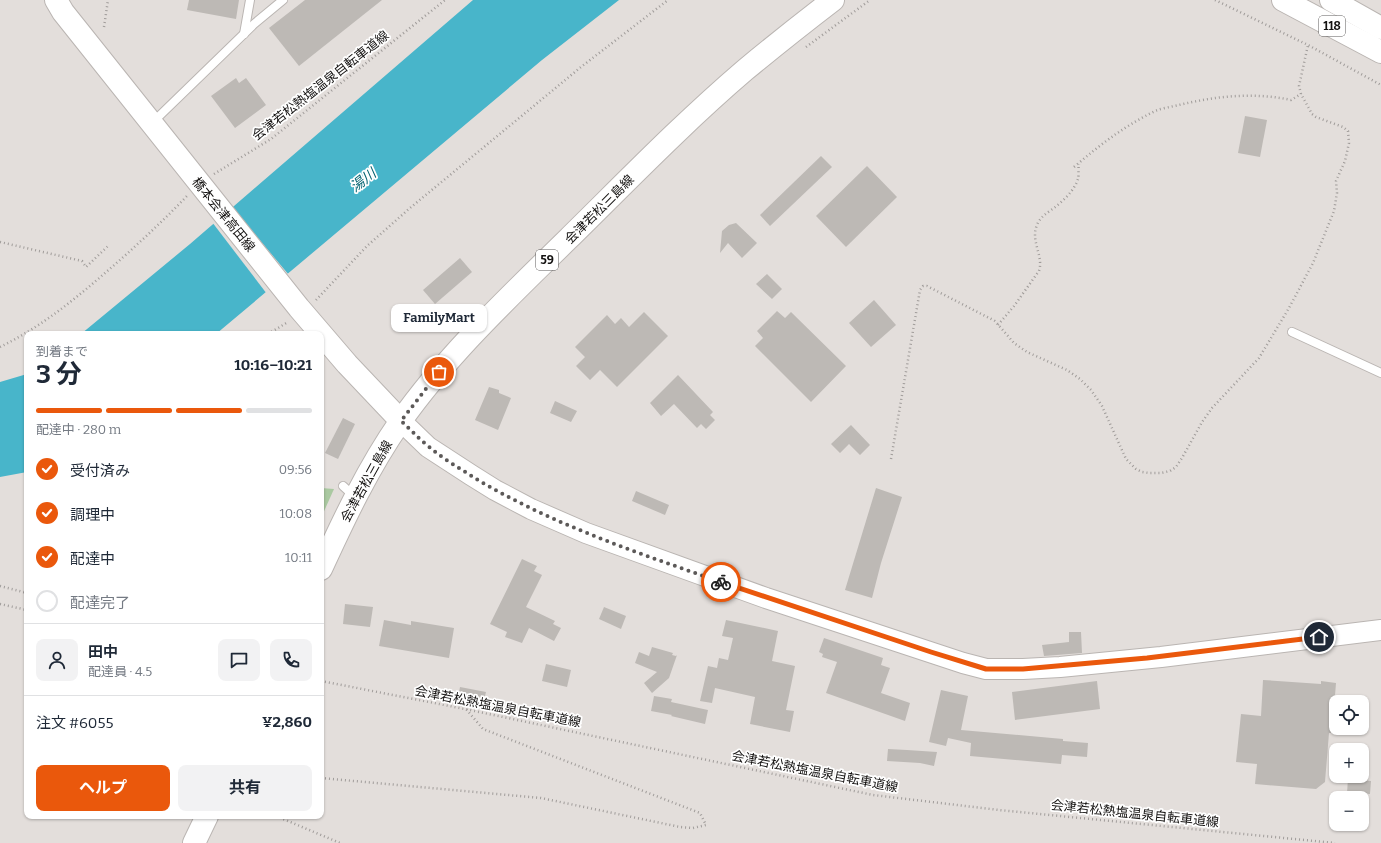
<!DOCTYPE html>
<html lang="ja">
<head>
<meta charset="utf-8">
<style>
	body { margin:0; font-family:Bitter,"Noto Sans JP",serif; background:#f2f2f3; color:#1f2937; height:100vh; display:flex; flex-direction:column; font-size:15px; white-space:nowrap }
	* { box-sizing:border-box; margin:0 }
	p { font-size:13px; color:#747a83 }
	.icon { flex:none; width:22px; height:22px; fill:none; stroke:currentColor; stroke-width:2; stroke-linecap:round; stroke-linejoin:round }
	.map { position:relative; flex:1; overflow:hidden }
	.details { position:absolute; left:24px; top:331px; width:300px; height:488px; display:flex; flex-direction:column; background:#fff; border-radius:8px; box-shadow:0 1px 3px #0004 }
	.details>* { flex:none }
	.fabs { position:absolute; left:1329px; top:695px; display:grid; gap:8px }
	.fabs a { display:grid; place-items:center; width:40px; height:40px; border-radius:8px; background:#fff; box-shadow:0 1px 3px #0004; font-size:20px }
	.pin { position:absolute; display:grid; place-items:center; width:34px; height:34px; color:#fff; margin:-17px; border:2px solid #fff; border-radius:50%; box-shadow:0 1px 4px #0007 }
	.courier { position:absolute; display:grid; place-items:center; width:40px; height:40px; margin:-20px; border:3px solid #ea580c; border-radius:50%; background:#fff; color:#222; box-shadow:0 1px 5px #0007 }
	.bubble { position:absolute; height:28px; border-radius:8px; background:#fff; box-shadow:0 1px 3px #0004; font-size:13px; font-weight:700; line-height:28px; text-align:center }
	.headline em { font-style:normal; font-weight:700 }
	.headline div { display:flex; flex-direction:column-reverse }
	.headline { display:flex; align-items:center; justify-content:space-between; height:68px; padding:0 12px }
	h1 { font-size:26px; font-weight:700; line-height:30px }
	.bar { display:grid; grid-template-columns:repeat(4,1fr); gap:6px 4px; align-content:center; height:48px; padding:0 12px }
	.bar i { height:5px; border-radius:3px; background:#e0e1e3 }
	.bar .active { background:#ea580c }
	.bar p { grid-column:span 4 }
	.line { display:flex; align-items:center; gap:10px; padding:0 12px; border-top:1px solid #e0e1e3 }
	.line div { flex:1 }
	.round { display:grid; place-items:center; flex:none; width:42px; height:42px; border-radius:8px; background:#f2f2f3 }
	ol { padding:0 12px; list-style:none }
	li { display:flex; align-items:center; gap:12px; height:44px }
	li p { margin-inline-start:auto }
	li .icon { padding:4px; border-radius:50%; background:#ea580c; color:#fff; stroke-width:4 }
	li:last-child { color:#747a83 }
	li i { width:22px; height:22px; border:2px solid #e0e1e3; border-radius:50% }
	.button { display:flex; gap:8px; margin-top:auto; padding:8px 12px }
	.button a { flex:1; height:46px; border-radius:8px; background:#ea580c; color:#fff; font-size:16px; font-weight:700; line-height:46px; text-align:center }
	.button a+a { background:#f2f2f3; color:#1f2937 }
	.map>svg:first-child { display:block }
	.green { fill:#aac9a1 }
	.water { fill:#48b5ca }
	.pier { fill:#e3dedb }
	.building { fill:#bdb9b5 }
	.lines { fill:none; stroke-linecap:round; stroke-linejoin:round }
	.service-casing { stroke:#bab5b2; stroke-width:10 }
	.tertiary-casing { stroke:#bab5b2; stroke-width:22 }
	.secondary-casing { stroke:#bab5b2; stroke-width:24 }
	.primary-casing { stroke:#bab5b2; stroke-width:24 }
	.trunk-casing { stroke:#bab5b2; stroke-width:24 }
	.path { stroke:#a09c9a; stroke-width:2.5; stroke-dasharray:1 3; stroke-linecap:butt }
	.service { stroke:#fff; stroke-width:8 }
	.tertiary { stroke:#fff; stroke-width:20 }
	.secondary { stroke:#fff; stroke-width:22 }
	.primary { stroke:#fff; stroke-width:22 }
	.trunk { stroke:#fff; stroke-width:22 }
	.done { stroke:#5c5958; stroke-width:4; stroke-dasharray:0 7.2 }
	.route { stroke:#ea580c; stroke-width:5 }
	.labels { text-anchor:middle; stroke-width:3.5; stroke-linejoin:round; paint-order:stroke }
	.shield { fill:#fff; stroke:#5a5958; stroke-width:1 }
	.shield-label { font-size:12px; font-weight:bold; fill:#141211 }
	.street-label { font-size:13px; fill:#141211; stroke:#fff }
	.water-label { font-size:14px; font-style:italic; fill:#00616f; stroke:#fff }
</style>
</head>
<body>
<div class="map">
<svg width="1381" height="843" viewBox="0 0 1381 843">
	<rect width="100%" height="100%" fill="#e3dedb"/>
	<polygon class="green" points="321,488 334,489 321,518"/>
	<g class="water">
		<polygon points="473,0 619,0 542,60 216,334 81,334 190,244"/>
		<polygon points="27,374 27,472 0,477 0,382"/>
	</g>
	<polygon class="pier" points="231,206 289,275 267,294 212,222"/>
	<g class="building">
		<polygon points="189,0 239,0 236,19 187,10"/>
		<polygon points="305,0 382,0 299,66 269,28"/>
		<polygon points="236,78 239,83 246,78 266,105 235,128 211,96"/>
		<polygon points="1245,116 1267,120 1260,157 1238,153"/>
		<polygon points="821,156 832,167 770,226 760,215"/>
		<polygon points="867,166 897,197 846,247 816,216"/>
		<polygon points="736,223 757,243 742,258 728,243 720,253 722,231 729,225"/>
		<polygon points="460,258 472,272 435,304 423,290"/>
		<polygon points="767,274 782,289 772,299 756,284"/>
		<polygon points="874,300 896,325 871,347 849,323"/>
		<polygon points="777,311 785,318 791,312 846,366 811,402 755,346 763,338 757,331"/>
		<polygon points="644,312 668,336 617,387 600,370 590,380 576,366 585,357 575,347 607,315 615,324 621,318 629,327"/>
		<polygon points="678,375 713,412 710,415 715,420 706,429 701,424 697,428 674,404 661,416 650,403"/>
		<polygon points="489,387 499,390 499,393 511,398 498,430 475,420"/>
		<polygon points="555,401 577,411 571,422 550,413"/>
		<polygon points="343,418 355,424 338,459 325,453"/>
		<polygon points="851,425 870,445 860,455 849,444 840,453 831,444"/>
		<polygon points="876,488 902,497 881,563 872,598 845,590"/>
		<polygon points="636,491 669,505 665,515 632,501"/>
		<polygon points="522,559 537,566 534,571 542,575 526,607 555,621 553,624 561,628 554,641 529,628 522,643 505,637 507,632 490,624"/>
		<polygon points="345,604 373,607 370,627 343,624"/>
		<polygon points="604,607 626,616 621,629 599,619"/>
		<polygon points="384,620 411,625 411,621 454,628 449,658 379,646"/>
		<polygon points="726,620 778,631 772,661 795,666 786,710 794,711 790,732 750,724 755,697 715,688 712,703 700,701 708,666 717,668 719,658 728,660 733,638 722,636"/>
		<polygon points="1069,632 1081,632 1082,653 1044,656 1042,645 1069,642"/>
		<polygon points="824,638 883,658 881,665 890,668 881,693 910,703 905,721 826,693 837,662 822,657 823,654 819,652"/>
		<polygon points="652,647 673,653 672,655 676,656 677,655 669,678 652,693 644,683 657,672 635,663 639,652 649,656"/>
		<polygon points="546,664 571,670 567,687 542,681"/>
		<polygon points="1263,680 1321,684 1321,681 1336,683 1332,733 1329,733 1325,782 1316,789 1255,784 1257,764 1236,762 1241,714 1261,716"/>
		<polygon points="1097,681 1100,709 1015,720 1012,692"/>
		<polygon points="460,687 486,692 482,708 457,703"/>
		<polygon points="941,690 968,696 961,730 1063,739 1063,741 1088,743 1087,757 1062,755 1061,764 970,756 971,743 948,738 946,746 929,742"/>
		<polygon points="654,696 672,699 671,702 708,710 705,724 671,716 672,715 651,711"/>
		<polygon points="888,749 907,750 937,752 934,766 920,763 887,761"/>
		<polygon points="1348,779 1371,781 1370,794 1347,793"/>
	</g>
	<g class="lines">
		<g class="service-casing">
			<g id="service">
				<polyline points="244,34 250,0"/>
				<polyline points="152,123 254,24 283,0"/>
				<polyline points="1292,332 1381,373"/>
				<polyline points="343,486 355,497"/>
			</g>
		</g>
		<g class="tertiary-casing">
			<polyline id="tertiary" points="401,421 428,447 471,475 495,490 531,509 586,533 766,598 963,663 986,669 1023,669 1060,667 1161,657 1381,630"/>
		</g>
		<g class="secondary-casing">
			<polyline id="secondary" points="56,0 63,12 299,308 347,364 401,421"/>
		</g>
		<g class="primary-casing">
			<g id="primary">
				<path d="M321 569C344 519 368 468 400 422 448 354 509 297 568 239 626 182 683 123 745 70 774 46 803 23 833 0"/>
				<polyline points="194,843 207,816"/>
			</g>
		</g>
		<g class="trunk-casing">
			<g id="trunk">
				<polyline points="1283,0 1381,52"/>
				<polyline points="1331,0 1381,28"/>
			</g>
		</g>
		<g class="path">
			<polyline points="1215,0 1308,45 1381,85"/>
			<polyline points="104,27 108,0"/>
			<polyline points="806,47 870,0"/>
			<path d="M1074 167C1101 144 1123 127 1155 111 1162 108 1171 107 1179 105 1216 96 1254 92 1291 100L1301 94"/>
			<polyline points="214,174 271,139 445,0"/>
			<polyline points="0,242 82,261 86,267 109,245"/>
			<polyline points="316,300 367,246 410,208 581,67 668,0"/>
			<path d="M998 325 1014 306 1039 271C1044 256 1030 241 1037 225 1040 217 1047 213 1054 208 1063 201 1074 191 1078 179 1079 175 1078 168 1079 164"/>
			<polyline points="268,334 288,322"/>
			<path d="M0 347C39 328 73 301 105 273 133 249 161 223 187 196"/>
			<polyline points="891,459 920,290 923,286 927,286 995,321 1014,343 1027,352 1067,370 1080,379 1091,390 1102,406 1126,459 1136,469 1142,472 1149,473 1161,473 1170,471 1176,467 1182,458 1202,422 1212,408 1259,358 1289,308 1313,263 1334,211 1337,193 1336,181 1345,161 1349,143 1348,131 1343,127 1316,117 1312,114 1301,94 1299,86 1308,45"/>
			<polyline points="0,586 27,593"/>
			<polyline points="0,604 27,610"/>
			<polyline points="321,681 465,709 873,795 999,810 1335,843"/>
			<polyline points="321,778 541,798 680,827 693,828 706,825 700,813 483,729 466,709"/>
			<polyline points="276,816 340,843"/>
		</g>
		<use href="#service" class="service"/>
		<use href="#tertiary" class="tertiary"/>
		<use href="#secondary" class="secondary"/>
		<use href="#primary" class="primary"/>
		<use href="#trunk" class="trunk"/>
	</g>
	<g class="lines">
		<path class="done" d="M439 372 401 421C410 429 418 438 428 446 443 459 461 469 478 480 554 525 638 553 721 582"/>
		<polyline class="route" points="721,582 931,652 986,669 1023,669 1147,658 1319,637"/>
	</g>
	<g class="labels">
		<g class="shield">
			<rect x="1319" y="16" width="26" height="20" rx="3"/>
			<rect x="536" y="250" width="22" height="20" rx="3"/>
		</g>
		<g class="shield-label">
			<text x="1332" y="30">118</text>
			<text x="547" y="264">59</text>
		</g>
		<g class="street-label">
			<text transform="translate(320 85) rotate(-38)" y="5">会津若松熱塩温泉自転車道線</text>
			<text transform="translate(599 209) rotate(-45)" y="5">会津若松三島線</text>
			<text transform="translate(224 214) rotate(51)" y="5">橋本会津高田線</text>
			<text transform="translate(366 481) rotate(-61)" y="5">会津若松三島線</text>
			<text transform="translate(498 706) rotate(11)" y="5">会津若松熱塩温泉自転車道線</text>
			<text transform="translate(815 771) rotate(11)" y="5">会津若松熱塩温泉自転車道線</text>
			<text transform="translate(1135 813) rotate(6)" y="5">会津若松熱塩温泉自転車道線</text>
		</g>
		<g class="water-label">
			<text transform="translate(363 180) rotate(-38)" y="5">湯川</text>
		</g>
	</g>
</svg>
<div class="fabs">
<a><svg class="icon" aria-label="locate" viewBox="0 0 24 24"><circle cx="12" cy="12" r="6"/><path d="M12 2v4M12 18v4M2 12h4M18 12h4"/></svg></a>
<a>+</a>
<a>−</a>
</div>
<div class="pin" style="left:439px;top:372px;background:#ea580c"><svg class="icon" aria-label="bag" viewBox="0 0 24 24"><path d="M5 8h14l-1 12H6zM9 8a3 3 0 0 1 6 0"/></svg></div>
<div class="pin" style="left:1319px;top:637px;background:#1f2937"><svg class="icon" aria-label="home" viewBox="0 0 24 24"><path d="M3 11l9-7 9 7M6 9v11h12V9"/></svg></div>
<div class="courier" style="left:721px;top:582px"><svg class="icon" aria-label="bike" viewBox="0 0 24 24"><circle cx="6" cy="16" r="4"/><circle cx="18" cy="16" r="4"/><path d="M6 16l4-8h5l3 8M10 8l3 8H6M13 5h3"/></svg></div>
<div class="bubble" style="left:391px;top:304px;width:96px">FamilyMart</div>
<section class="details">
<div class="headline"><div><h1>3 分</h1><p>到着まで</p></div><em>10:16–10:21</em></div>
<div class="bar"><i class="active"></i><i class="active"></i><i class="active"></i><i></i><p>配達中 · 280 m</p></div>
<ol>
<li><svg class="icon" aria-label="check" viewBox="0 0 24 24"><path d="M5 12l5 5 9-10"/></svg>受付済み<p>09:56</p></li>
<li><svg class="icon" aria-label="check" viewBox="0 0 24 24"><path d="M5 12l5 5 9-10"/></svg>調理中<p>10:08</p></li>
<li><svg class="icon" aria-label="check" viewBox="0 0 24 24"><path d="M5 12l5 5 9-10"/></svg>配達中<p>10:11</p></li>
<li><i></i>配達完了</li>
</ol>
<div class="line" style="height:72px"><a class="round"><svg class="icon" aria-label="person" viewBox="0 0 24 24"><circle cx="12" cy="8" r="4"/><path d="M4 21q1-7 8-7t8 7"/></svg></a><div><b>田中</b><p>配達員 · 4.5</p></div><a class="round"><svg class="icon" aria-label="chat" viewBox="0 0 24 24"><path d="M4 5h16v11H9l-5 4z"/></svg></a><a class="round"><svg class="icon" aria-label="phone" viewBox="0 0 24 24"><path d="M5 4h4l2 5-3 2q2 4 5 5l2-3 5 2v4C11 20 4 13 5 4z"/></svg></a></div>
<div class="line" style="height:52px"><div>注文 #6055</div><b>¥2,860</b></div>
<div class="button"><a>ヘルプ</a><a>共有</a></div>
</section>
</div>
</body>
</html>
